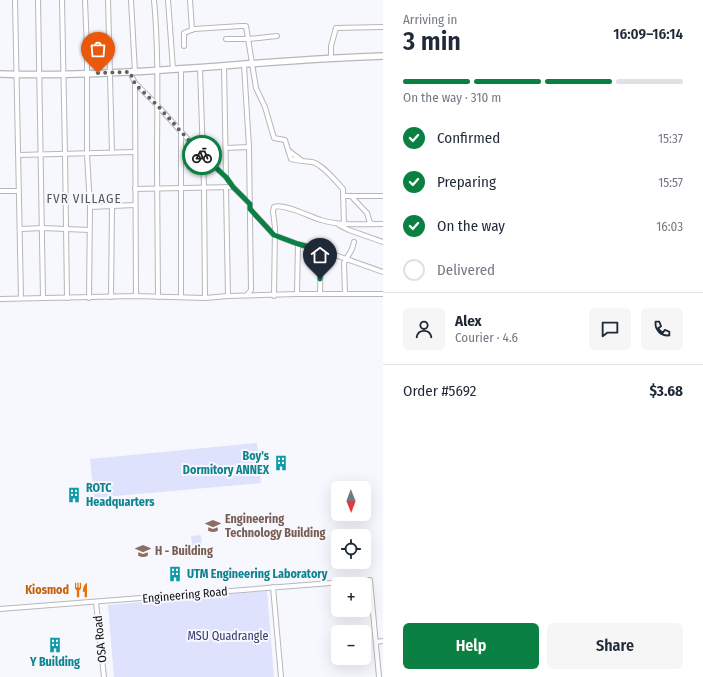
<!DOCTYPE html>
<html lang="en">
<head>
<meta charset="utf-8">
<style>
	body { margin:0; font-family:"Fira Sans Condensed",sans-serif; background:#f6f6f7; color:#1f2937; height:100vh; display:flex; flex-direction:column; font-size:15px; white-space:nowrap }
	* { box-sizing:border-box; margin:0 }
	p { font-size:13px; color:#747a83 }
	.icon { flex:none; width:22px; height:22px; fill:none; stroke:currentColor; stroke-width:2; stroke-linecap:round; stroke-linejoin:round }
	.map { position:relative; flex:1; overflow:hidden }
	.side { display:flex; flex-direction:column; background:#fff; width:320px }
	.side>* { flex:none }
	.needle { width:26px; rotate:179deg }
	.buttons { position:absolute; left:331px; top:481px; display:grid; gap:8px }
	.buttons a { display:grid; place-items:center; width:40px; height:40px; border-radius:6px; background:#fff; box-shadow:0 4px 16px #0002; font-size:20px }
	.pin { position:absolute; display:grid; place-items:center; width:34px; height:34px; color:#fff; margin:-41px -17px; border-radius:50% 50% 50% 0; rotate:-45deg; box-shadow:0 0 4px #0007 }
	.pin .icon { rotate:45deg }
	.courier { position:absolute; display:grid; place-items:center; width:40px; height:40px; margin:-20px; border:3px solid #0b8043; border-radius:50%; background:#fff; color:#222; box-shadow:0 1px 5px #0007 }
	.summary em { font-style:normal; font-weight:600 }
	.summary div { display:flex; flex-direction:column-reverse }
	.summary { display:flex; align-items:center; justify-content:space-between; height:68px; padding:0 20px }
	h1 { font-size:26px; font-weight:600; line-height:30px }
	.bar { display:grid; grid-template-columns:repeat(4,1fr); gap:6px 4px; align-content:center; height:48px; padding:0 20px }
	.bar i { height:5px; border-radius:3px; background:#e0e1e3 }
	.bar .active { background:#0b8043 }
	.bar p { grid-column:span 4 }
	.line { display:flex; align-items:center; gap:10px; padding:0 20px; border-top:1px solid #e0e1e3 }
	.line div { flex:1 }
	.round { display:grid; place-items:center; flex:none; width:42px; height:42px; border-radius:6px; background:#f6f6f7 }
	ol { padding:0 20px; list-style:none }
	li { display:flex; align-items:center; gap:12px; height:44px }
	li p { margin-inline-start:auto }
	li .icon { padding:4px; border-radius:50%; background:#0b8043; color:#fff; stroke-width:4 }
	li:last-child { color:#747a83 }
	li i { width:22px; height:22px; border:2px solid #e0e1e3; border-radius:50% }
	.primary-button { display:flex; gap:8px; margin-top:auto; padding:8px 20px }
	.primary-button a { flex:1; height:46px; border-radius:6px; background:#0b8043; color:#fff; font-size:16px; font-weight:600; line-height:46px; text-align:center }
	.primary-button a+a { background:#f6f6f7; color:#1f2937 }
	main { display:flex; flex:1; min-height:0 }
	.map>svg:first-child { display:block }
	.green { fill:#dee2fc }
	.lines { fill:none; stroke-linecap:round; stroke-linejoin:round }
	.street-casing { stroke:#b6b7bc; stroke-width:6 }
	.secondary-casing { stroke:#b6b7bc; stroke-width:8 }
	.street { stroke:#fff; stroke-width:4 }
	.secondary { stroke:#fff; stroke-width:5.5 }
	.done { stroke:#616164; stroke-width:4; stroke-dasharray:0 7.2 }
	.route { stroke:#0b8043; stroke-width:5 }
	.labels { text-anchor:middle; stroke-width:4; stroke-linejoin:round; paint-order:stroke }
	.culture-label { font-size:12px; font-weight:bold; fill:#0d838f; stroke:#f7f8fd; text-anchor:start }
	.education-label { font-size:12px; font-weight:bold; fill:#785e54; stroke:#f7f8fd; text-anchor:start }
	.food-label { font-size:12px; font-weight:bold; fill:#c56008; stroke:#f7f8fd; text-anchor:end }
	.street-label { font-size:12px; fill:#101012; stroke:#f7f8fd }
	.park-label { font-size:12px; fill:#343669; stroke:#f7f8fd }
	.neighbourhood-label { font-size:13px; letter-spacing:1px; fill:#56575b; stroke:#f7f8fd }
</style>
</head>
<body>
<main>
<div class="map">
<svg width="383" height="677" viewBox="0 0 383 677">
	<rect width="100%" height="100%" fill="#f7f8fd"/>
	<g class="green">
		<polygon points="257,443 261,483 94,498 90,459"/>
		<polygon points="201,535 203,555 194,556 191,536"/>
		<polygon points="267,591 274,677 114,677 108,605"/>
	</g>
	<g class="lines">
		<g class="street-casing">
			<g id="street">
				<polyline points="15,0 21,298"/>
				<polyline points="38,0 43,298"/>
				<polyline points="62,0 65,154 67,298"/>
				<polyline points="85,0 87,50 87,154 90,207 89,298"/>
				<polyline points="108,0 112,152"/>
				<polyline points="131,0 135,72"/>
				<path d="M154 0C159 54 157 109 157 164 157 208 158 252 158 297"/>
				<polyline points="168,0 173,69"/>
				<polyline points="190,0 192,30"/>
				<polyline points="226,39 249,39 277,36"/>
				<path d="M184 46V33L194 29 241 26H246L256 88 265 107 274 138 285 140 291 159C297 161 305 161 312 162 322 164 336 181 343 189L344 225"/>
				<polyline points="331,59 331,46 336,28 383,27"/>
				<polyline points="244,65 249,147 251,290 247,295"/>
				<polyline points="224,66 226,177"/>
				<polyline points="200,68 204,187 205,298"/>
				<polyline points="181,69 181,297"/>
				<polyline points="130,72 135,83 136,296"/>
				<polyline points="135,83 157,105 203,156 226,177 233,187 249,203"/>
				<polyline points="226,148 249,147"/>
				<polyline points="289,151 301,160"/>
				<polyline points="18,155 135,152"/>
				<polyline points="226,188 228,296"/>
				<polyline points="135,189 233,187"/>
				<polyline points="0,191 18,191"/>
				<polyline points="343,196 383,196"/>
				<polyline points="351,196 367,213 370,223 374,224"/>
				<polyline points="90,207 135,205"/>
				<polyline points="250,209 274,235 298,244 321,250 383,272"/>
				<polyline points="339,225 349,230 383,242"/>
				<polyline points="20,229 43,228 89,230"/>
				<polyline points="297,294 298,244"/>
				<polyline points="320,294 321,250"/>
				<polyline points="345,294 344,263 352,249 354,242"/>
				<path d="M274 296 275 228 273 211 274 207C284 203 310 217 321 220 341 226 362 224 383 224"/>
				<polyline points="111,297 112,206"/>
				<polyline points="0,299 136,296 205,298 228,296 297,294 383,294"/>
				<polyline points="273,587 281,677"/>
				<polyline points="96,602 104,677"/>
				<polyline points="0,609 370,580 379,677"/>
				<polyline points="376,642 383,641"/>
			</g>
		</g>
		<g class="secondary-casing">
			<path id="secondary" d="M0 74C128 78 255 60 383 56"/>
		</g>
		<use href="#street" class="street"/>
		<use href="#secondary" class="secondary"/>
	</g>
	<g class="lines">
		<polyline class="done" points="98,73 130,72 135,84 157,105 202,155"/>
		<polyline class="route" points="202,155 226,177 233,187 250,204 250,209 274,235 298,244 321,250 320,279"/>
	</g>
	<defs>
		<g id="building-bare" transform="scale(1.2)"><path d="M-4-6H4V6H1V3H-1V6H-4ZM-2.5-4.3h1.7v1.8h-1.7ZM.8-4.3h1.7v1.8H.8ZM-2.5-1h1.7V.8h-1.7ZM.8-1h1.7V.8H.8Z" fill="#0f9aa8" stroke="#f7f8fd" stroke-width="2.5" paint-order="stroke"/></g>
		<g id="university-bare" transform="scale(1.2)"><path d="M0-5L7-2L0 1L-7-2ZM-4 1L0 2.5L4 1V4Q0 6-4 4Z" fill="#8d6e63" stroke="#f7f8fd" stroke-width="2.5" paint-order="stroke"/></g>
		<g id="restaurant-bare" transform="scale(1.2)"><path d="M-5-6h1v4h1v-4h1v4h1v-4h1v5L-1.5 .5V6h-2V.5L-5-1ZM5-6V6H3V1.5H1.5Q1.5-4 5-6Z" fill="#e8710a" stroke="#f7f8fd" stroke-width="2.5" paint-order="stroke"/></g>
	</defs>
	<g fill-rule="evenodd">
		<use href="#building-bare" x="281" y="463"/>
		<use href="#building-bare" x="74" y="495"/>
		<use href="#university-bare" x="213" y="526"/>
		<use href="#university-bare" x="143" y="551"/>
		<use href="#building-bare" x="175" y="574"/>
		<use href="#restaurant-bare" x="81" y="590"/>
		<use href="#building-bare" x="55" y="645"/>
	</g>
	<g class="labels">
		<g class="culture-label">
			<text x="269" y="460" text-anchor="end">Boy's<tspan x="269" dy="14">Dormitory ANNEX</tspan></text>
			<text x="86" y="492">ROTC<tspan x="86" dy="14">Headquarters</tspan></text>
			<text x="187" y="578">UTM Engineering Laboratory</text>
			<text x="55" y="666" text-anchor="middle">Y Building</text>
		</g>
		<g class="education-label">
			<text x="225" y="523">Engineering<tspan x="225" dy="14">Technology Building</tspan></text>
			<text x="155" y="555">H - Building</text>
		</g>
		<g class="food-label">
			<text x="69" y="594">Kiosmod</text>
		</g>
		<g class="street-label">
			<text transform="translate(185 595) rotate(-5)" y="4">Engineering Road</text>
			<text transform="translate(100 639) rotate(-96)" y="4">OSA Road</text>
		</g>
		<g class="park-label">
			<text x="228" y="640">MSU Quadrangle</text>
		</g>
		<g class="neighbourhood-label">
			<text x="84" y="203">FVR VILLAGE</text>
		</g>
	</g>
</svg>
<div class="buttons">
<a><svg class="needle" viewBox="-14 -14 28 28"><path d="M0-13l5 13h-10z" fill="#e53935"/><path d="M0 13l5-13h-10z" fill="#747a83"/></svg></a>
<a><svg class="icon" aria-label="locate" viewBox="0 0 24 24"><circle cx="12" cy="12" r="6"/><path d="M12 2v4M12 18v4M2 12h4M18 12h4"/></svg></a>
<a>+</a>
<a>−</a>
</div>
<div class="pin" style="left:98px;top:73px;background:#ea580c"><svg class="icon" aria-label="bag" viewBox="0 0 24 24"><path d="M5 8h14l-1 12H6zM9 8a3 3 0 0 1 6 0"/></svg></div>
<div class="pin" style="left:320px;top:279px;background:#1f2937"><svg class="icon" aria-label="home" viewBox="0 0 24 24"><path d="M3 11l9-7 9 7M6 9v11h12V9"/></svg></div>
<div class="courier" style="left:202px;top:155px"><svg class="icon" aria-label="bike" viewBox="0 0 24 24"><circle cx="6" cy="16" r="4"/><circle cx="18" cy="16" r="4"/><path d="M6 16l4-8h5l3 8M10 8l3 8H6M13 5h3"/></svg></div>
</div>
<section class="side">
<div class="summary"><div><h1>3 min</h1><p>Arriving in</p></div><em>16:09–16:14</em></div>
<div class="bar"><i class="active"></i><i class="active"></i><i class="active"></i><i></i><p>On the way · 310 m</p></div>
<ol>
<li><svg class="icon" aria-label="check" viewBox="0 0 24 24"><path d="M5 12l5 5 9-10"/></svg>Confirmed<p>15:37</p></li>
<li><svg class="icon" aria-label="check" viewBox="0 0 24 24"><path d="M5 12l5 5 9-10"/></svg>Preparing<p>15:57</p></li>
<li><svg class="icon" aria-label="check" viewBox="0 0 24 24"><path d="M5 12l5 5 9-10"/></svg>On the way<p>16:03</p></li>
<li><i></i>Delivered</li>
</ol>
<div class="line" style="height:72px"><a class="round"><svg class="icon" aria-label="person" viewBox="0 0 24 24"><circle cx="12" cy="8" r="4"/><path d="M4 21q1-7 8-7t8 7"/></svg></a><div><b>Alex</b><p>Courier · 4.6</p></div><a class="round"><svg class="icon" aria-label="chat" viewBox="0 0 24 24"><path d="M4 5h16v11H9l-5 4z"/></svg></a><a class="round"><svg class="icon" aria-label="phone" viewBox="0 0 24 24"><path d="M5 4h4l2 5-3 2q2 4 5 5l2-3 5 2v4C11 20 4 13 5 4z"/></svg></a></div>
<div class="line" style="height:52px"><div>Order #5692</div><b>$3.68</b></div>
<div class="primary-button"><a>Help</a><a>Share</a></div>
</section>
</main>
</body>
</html>
